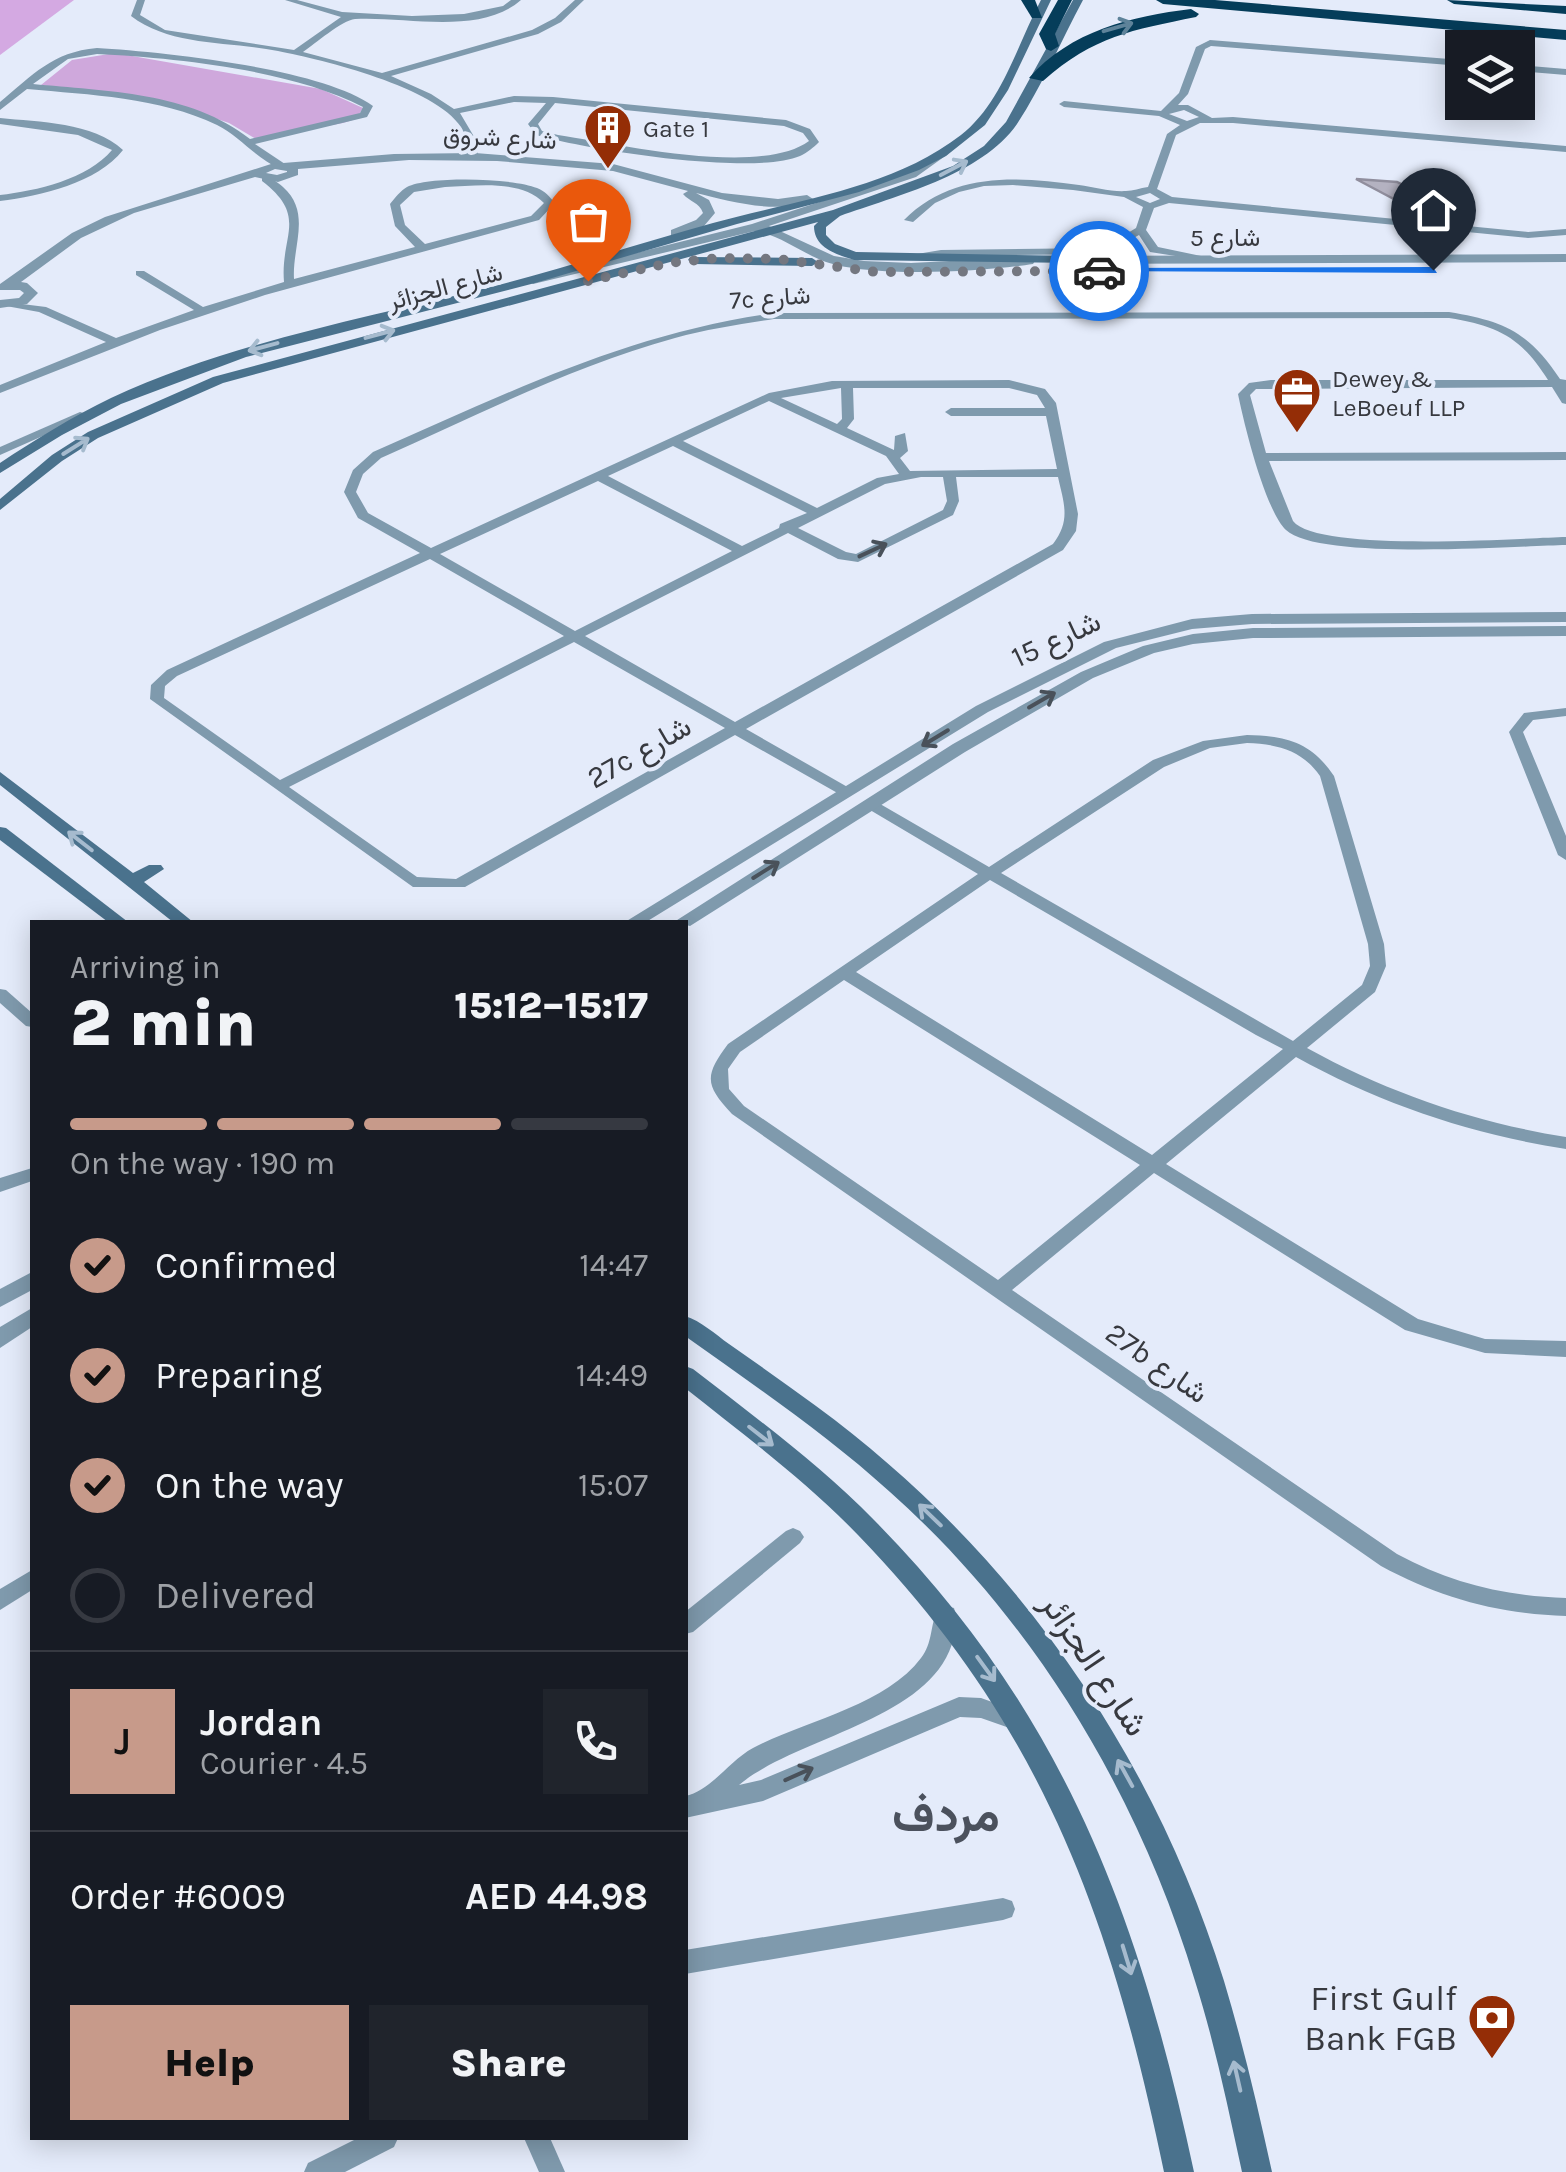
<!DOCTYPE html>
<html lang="en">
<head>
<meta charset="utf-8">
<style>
	body { margin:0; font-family:Karla,Vazirmatn,sans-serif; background:#20242c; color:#f1f3f6; height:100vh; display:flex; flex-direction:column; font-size:38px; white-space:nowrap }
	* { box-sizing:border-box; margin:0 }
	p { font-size:32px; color:#9ea1a6 }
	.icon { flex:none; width:55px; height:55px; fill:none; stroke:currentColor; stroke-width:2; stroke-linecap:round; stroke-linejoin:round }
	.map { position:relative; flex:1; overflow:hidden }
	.sheet { position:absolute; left:30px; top:920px; width:658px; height:1220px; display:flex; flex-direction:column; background:#171b24; border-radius:0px; box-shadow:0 5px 25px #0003 }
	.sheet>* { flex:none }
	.tools { position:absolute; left:1445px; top:30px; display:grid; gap:20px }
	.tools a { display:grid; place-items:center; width:90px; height:90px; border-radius:0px; background:#171b24; box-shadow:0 5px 25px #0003; font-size:50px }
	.pin { position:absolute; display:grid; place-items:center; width:85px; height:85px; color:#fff; margin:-102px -42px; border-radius:50% 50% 50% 0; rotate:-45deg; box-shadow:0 0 10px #0007 }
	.pin .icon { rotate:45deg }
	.courier { position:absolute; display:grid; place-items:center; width:100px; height:100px; margin:-50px; border:8px solid #1a73e8; border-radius:50%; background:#fff; color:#222; box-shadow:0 2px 12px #0007 }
	.head em { font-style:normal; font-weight:800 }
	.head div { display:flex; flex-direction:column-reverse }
	.head { display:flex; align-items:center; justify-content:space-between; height:170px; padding:0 40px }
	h1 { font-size:65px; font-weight:800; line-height:75px }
	.bar { display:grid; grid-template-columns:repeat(4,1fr); gap:15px 10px; align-content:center; height:120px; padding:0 40px }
	.bar i { height:12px; border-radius:8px; background:#363941 }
	.bar .current { background:#c79a8a }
	.bar p { grid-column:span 4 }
	.line { display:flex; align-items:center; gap:25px; padding:0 40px; border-top:2px solid #363941 }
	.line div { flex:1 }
	.round { display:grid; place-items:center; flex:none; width:105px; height:105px; border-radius:0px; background:#20242c }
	ol { padding:0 40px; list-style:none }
	li { display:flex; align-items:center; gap:30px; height:110px }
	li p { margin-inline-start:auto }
	li .icon { padding:10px; border-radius:50%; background:#c79a8a; color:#111; stroke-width:4 }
	li:last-child { color:#9ea1a6 }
	li i { width:55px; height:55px; border:5px solid #363941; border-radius:50% }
	.button { display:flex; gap:20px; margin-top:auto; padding:20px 40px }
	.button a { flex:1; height:115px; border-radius:0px; background:#c79a8a; color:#111; font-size:40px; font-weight:800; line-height:115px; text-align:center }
	.button a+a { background:#20242c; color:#f1f3f6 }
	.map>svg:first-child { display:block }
	.green { fill:#cfa8dc }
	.forest { fill:#d4a9e2 }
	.building { fill:#b4b2c1; stroke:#908e9d; stroke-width:2.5 }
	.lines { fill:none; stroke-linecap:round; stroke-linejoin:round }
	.minor { fill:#7f9aad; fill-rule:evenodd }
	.tertiary { fill:#7f9aad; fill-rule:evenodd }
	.secondary { fill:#4a728d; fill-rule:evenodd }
	.motorway { fill:#053d5a; fill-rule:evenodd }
	.oneway { stroke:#5e839a }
	.oneway2 { stroke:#a6bbce }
	.oneway3 { stroke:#49515a }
	.route { fill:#1a73e8 }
	.done { stroke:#747780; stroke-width:10; stroke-dasharray:0 18 }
	.labels { text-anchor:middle; stroke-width:8; stroke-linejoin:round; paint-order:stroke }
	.far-poi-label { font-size:25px; fill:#37393f; stroke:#e4ebfa; text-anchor:start }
	.far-street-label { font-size:25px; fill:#37393f; stroke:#e4ebfa }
	.street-label { font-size:30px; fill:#37393f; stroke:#e4ebfa }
	.near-street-label { font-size:35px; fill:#37393f; stroke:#e4ebfa }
	.near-poi-label { font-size:35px; fill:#37393f; stroke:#e4ebfa; text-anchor:end }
	.near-district-label { font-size:48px; font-weight:bold; fill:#4b515d; stroke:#e4ebfa }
</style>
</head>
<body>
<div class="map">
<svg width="1566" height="2172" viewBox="0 0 1566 2172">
	<rect width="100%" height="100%" fill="#e4ebfa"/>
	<polygon class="green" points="115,53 321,89 363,108 356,119 343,123 256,139 229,123 178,106 41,85 72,60"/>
	<polygon class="forest" points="0,0 74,0 0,55"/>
	<polygon class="building" points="1356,179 1397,182 1447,207 1422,214"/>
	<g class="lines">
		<g class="minor">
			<path d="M137 0H145L140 15 165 30 294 50 341 17 285 0H297L342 12 412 16 464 14 503 6 511 0H521C480 36 405 16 355 19 342 20 315 44 303 52L382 73 532 30 555 18 575 0H584L561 22 538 34 391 76 431 94 454 109 514 96 553 97 786 120 810 129 819 142C814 147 807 153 800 156 753 176 588 150 536 135L528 124 546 103 514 102 460 113 476 140 478 156 473 159 468 156C467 145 466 136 461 127 435 87 324 60 278 51 229 41 172 47 131 16ZM555 103 784 126 803 133 809 141C760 177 618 144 558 135L542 131 538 124Z"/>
			<path d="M1210 40 1462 60V66L1211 46 1205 49 1188 94 1178 105H1188L1212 118 1233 117 1566 146V152L1233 123H1200L1176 135 1157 189 1172 197 1528 232 1566 229V235L1528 238 1169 203 1154 208 1146 230 1158 247 1201 256V260L1150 252 1139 235 1105 254 941 256 905 260V256L941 250 1103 248 1136 228 1143 207 1124 197 1073 190 1013 185 984 186 959 192 935 203 913 222 904 220C951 172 1017 176 1079 185 1094 187 1111 192 1126 191 1133 191 1140 188 1148 187L1167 134 1180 125 1159 116 1064 107 1059 104 1064 101 1161 111 1179 93 1196 47ZM1184 110 1199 117 1187 121 1169 114ZM1150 193 1160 199 1150 203 1136 197Z"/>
			<path d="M97 48C163 52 321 68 373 106L367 117 255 144 285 164V168L281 169C256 159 241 137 217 125 159 97 90 95 27 89L0 110V102C33 75 52 52 97 48ZM97 54C177 58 292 70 363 107L360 113 250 139C191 92 105 91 33 84L68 59Z"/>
			<polygon points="1518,65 1566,69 1566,75 1518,71"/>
			<path d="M0 118C39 122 93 122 123 150 97 183 41 196 0 201V195C36 191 88 179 112 150L78 135 0 124Z"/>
			<path d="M262 177C271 177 276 181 283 187 312 213 292 246 294 279L415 247 395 226 390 204C394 199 401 190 407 187 429 176 513 178 537 188 545 191 549 196 555 203L539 220 265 295 160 330 0 393V385L106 342 39 312 6 306V302L46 307 116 338 194 310 136 275V271H144L203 307 284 282C280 235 309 217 262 181ZM445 187C476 186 521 179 544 203L531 216 425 244 405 225 400 205 414 192Z"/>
			<path d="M1449 312C1504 321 1529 332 1560 379L1566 380V404L1562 403 1552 387 1256 389 1250 395 1266 453 1566 452V460L1269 461 1293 521C1318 553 1520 538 1566 537V545C1515 546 1319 561 1286 530 1265 510 1244 424 1238 394L1249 383 1271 380H1548C1521 337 1498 326 1449 318L774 319C741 324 708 329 675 338 573 366 478 415 381 458L363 474 356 492 368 513 431 548 769 393 832 381 1009 380 1045 389 1056 403 1078 514 1076 531 1063 550 746 729 851 789 854 792 851 795H841L735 735 465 887H413L150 699 151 685 167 670 420 553 358 518 344 492 353 470 373 452C508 393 625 334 774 313ZM841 388 842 419 837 424 781 398ZM853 388H1009L1037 395 1045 408H951L945 412 951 416H1046L1057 469 910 471 900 458 908 451 905 433 895 436 894 450 847 428 854 419ZM769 401 886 456 899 474 877 478 817 508 683 441ZM673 446 807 513 780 524 779 528 742 546 608 476ZM921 477H943L947 501 943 510 856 554 846 552 798 528 885 484ZM956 477H1058C1064 504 1071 520 1053 544L735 722 585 636 788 533 838 559 858 562 953 515 959 501ZM598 481 732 551 575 631 440 554ZM430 559 564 636 280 780 164 698 165 686 177 676ZM574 642 725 728 456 879 417 877 289 787Z"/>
			<polygon points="80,412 90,415 0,455 0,447"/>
			<polygon points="1566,708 1566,716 1533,720 1523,732 1566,836 1566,860 1558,855 1509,732 1524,713"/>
			<path d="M1247 735C1287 736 1311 742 1334 776L1384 944 1386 966 1375 992 1307 1048C1389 1093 1473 1122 1566 1137V1149C1470 1134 1381 1104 1296 1057L1166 1164 1418 1319 1485 1339 1566 1341V1357L1485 1353 1405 1330 1154 1173 1012 1290 1397 1554C1451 1583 1504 1596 1566 1598V1616C1499 1614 1440 1598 1381 1566L732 1114C705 1085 704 1076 728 1044L978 874 865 807 862 804 865 801H875L989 867 1153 760 1203 741ZM1247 743C1277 744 1302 750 1320 776L1368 944 1370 966 1362 985 1293 1041 1001 873 1164 767 1210 748ZM990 880 1256 1035 1283 1049 1152 1155 856 972ZM844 980 1140 1165 998 1280 744 1106 729 1089 728 1069 740 1052Z"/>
			<polygon points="0,989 6,990 32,1013 32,1027 26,1026 0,1003"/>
			<polygon points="32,1168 32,1181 0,1192 0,1178"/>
			<polygon points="793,1528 800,1531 804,1537 800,1543 693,1632 685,1634 685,1612 786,1531"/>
			<polygon points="32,1570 32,1590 0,1610 0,1589"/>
			<path d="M946 1606 954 1608C957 1617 956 1622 955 1631 942 1719 798 1735 739 1785L761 1780 959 1697 981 1698 1026 1714 1029 1721 1026 1728 1018 1731 981 1718 960 1717 763 1801 685 1818V1796C711 1791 729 1761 753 1748 804 1721 885 1706 921 1658 933 1643 930 1625 938 1608Z"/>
			<polygon points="1003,1898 1012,1901 1015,1909 1012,1917 1003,1920 685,1974 685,1950"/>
			<polygon points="358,2138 398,2138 394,2147 345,2172 304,2172 308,2163"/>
			<polygon points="524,2138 550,2138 565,2172 539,2172"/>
		</g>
		<g class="tertiary">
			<path d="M944 149 948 150V154L916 177 769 226 834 256 864 261 911 263 1029 257 1035 261 1033 264C983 272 873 278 826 262 801 253 781 235 755 231L533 284 527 280 752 224 908 173Z"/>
			<path d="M475 153 613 164 722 193 778 199 807 195 813 199C781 216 729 201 696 193L709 200 715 213 704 226 675 237 671 236V230L696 220 703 213C699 202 690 202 683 194L688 191 613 171 497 161 409 160 298 169V175L278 182 255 177 134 213 81 238 21 282 27 283 38 293 27 304 0 308V300L19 298 24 293 20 290H0V284L72 233 105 217 271 164 394 154ZM275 169 287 171V172L277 175 266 173Z"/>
			<polygon points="1566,254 1566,262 1058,264 1052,260 1058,256"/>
			<polygon points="1566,612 1566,622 1252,624 1192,629 1116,648 988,712 646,922 625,922 976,706 1104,642 1192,619 1252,614"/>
			<polygon points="1566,626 1566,636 1253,638 1193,644 1154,653 1093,678 965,752 690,926 674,922 953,744 1081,672 1143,646 1193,634 1253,628"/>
			<polygon points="32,1272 32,1290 0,1307 0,1289"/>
			<polygon points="32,1308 32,1327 0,1348 0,1327"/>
		</g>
		<g class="secondary">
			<path d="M1041 0H1051L1008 90 985 125 946 156 919 170 859 192 737 224 535 283 246 357 121 404 62 435 0 473V463C36 439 72 417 111 398 232 342 366 318 495 286 568 267 640 243 713 223 796 200 891 189 961 135 1002 103 1017 45 1041 0Z"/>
			<path d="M1073 0H1083C1061 41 1042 86 1017 124 982 175 895 196 840 216L826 227V235L835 244 856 252 1078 256 1084 260 1082 263 854 260C836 254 814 248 814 226L818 222 223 383 98 438 62 461 0 510V499L52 455 88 432 213 377 833 210 953 166 984 146 1006 122Z"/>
			<polygon points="690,257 812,258 818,262 812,266 694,264 688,260"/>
			<polygon points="0,772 133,873 149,865 161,865 164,869 144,882 193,922 173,922 0,785"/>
			<polygon points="0,827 6,828 128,922 108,922 0,840"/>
			<path d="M685 1316C701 1321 715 1334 729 1344 758 1364 787 1385 816 1406 1011 1549 1152 1749 1224 1981 1243 2044 1258 2108 1272 2172H1242C1228 2108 1215 2044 1195 1981 1139 1795 1035 1621 890 1492 826 1434 755 1386 685 1336Z"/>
			<path d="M685 1366 693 1369C755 1417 819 1464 874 1520 1063 1711 1139 1915 1194 2172H1164C1111 1917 1042 1725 858 1535 805 1480 744 1435 685 1388Z"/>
		</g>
		<g class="motorway">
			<polygon points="1021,0 1035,0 1042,18 1032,18"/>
			<polygon points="1058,0 1072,0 1055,34 1059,46 1051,51 1046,49 1039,34"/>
			<polygon points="1156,0 1215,0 1566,30 1566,40 1163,4"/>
			<polygon points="1447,0 1566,6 1566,14 1454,4"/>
			<path d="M1191 9 1199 14 1196 17C1132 30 1094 36 1043 81L1029 78C1070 31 1132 16 1191 9Z"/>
		</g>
	</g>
	<defs><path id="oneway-shaft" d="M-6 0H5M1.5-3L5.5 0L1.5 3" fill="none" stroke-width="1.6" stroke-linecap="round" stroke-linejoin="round" transform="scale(2.5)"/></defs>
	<use class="oneway" href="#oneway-shaft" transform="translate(1118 27) rotate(-16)"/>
	<g class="oneway2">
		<use href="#oneway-shaft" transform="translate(954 168) rotate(-28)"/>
		<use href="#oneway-shaft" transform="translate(380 334) rotate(-15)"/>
		<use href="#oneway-shaft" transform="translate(263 347) rotate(165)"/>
		<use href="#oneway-shaft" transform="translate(76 446) rotate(-32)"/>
		<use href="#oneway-shaft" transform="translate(80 841) rotate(-142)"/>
		<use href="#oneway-shaft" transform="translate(761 1436) rotate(38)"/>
		<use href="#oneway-shaft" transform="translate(930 1515) rotate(-136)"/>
		<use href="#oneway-shaft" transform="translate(986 1669) rotate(54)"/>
		<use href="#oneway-shaft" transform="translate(1125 1773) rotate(-119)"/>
		<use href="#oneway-shaft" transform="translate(1127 1960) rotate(73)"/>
		<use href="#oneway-shaft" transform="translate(1237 2076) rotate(-103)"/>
	</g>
	<g class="oneway3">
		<use href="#oneway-shaft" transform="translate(873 550) rotate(-25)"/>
		<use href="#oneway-shaft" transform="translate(1042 700) rotate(-30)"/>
		<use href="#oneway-shaft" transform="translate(935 738) rotate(149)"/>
		<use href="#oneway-shaft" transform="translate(766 870) rotate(-32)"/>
		<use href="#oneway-shaft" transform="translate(799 1774) rotate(-24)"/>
	</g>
	<polygon class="route" points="1433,267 1437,273 1094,271 1099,268"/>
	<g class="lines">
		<polyline class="done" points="588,281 669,263 720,258 778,259 876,272 1099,271"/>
	</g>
	<defs>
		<g id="building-pin" transform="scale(2.5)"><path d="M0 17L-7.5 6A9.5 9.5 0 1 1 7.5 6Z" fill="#942d06" stroke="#e4ebfa"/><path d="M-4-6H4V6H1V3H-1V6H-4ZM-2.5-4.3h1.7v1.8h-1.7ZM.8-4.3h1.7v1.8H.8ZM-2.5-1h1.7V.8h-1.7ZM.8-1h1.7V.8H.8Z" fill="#fff"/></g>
		<g id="office-pin" transform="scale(2.5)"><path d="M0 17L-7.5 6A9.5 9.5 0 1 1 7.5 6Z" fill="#942d06" stroke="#e4ebfa"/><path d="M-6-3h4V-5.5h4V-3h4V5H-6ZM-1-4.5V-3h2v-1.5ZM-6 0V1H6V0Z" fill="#fff"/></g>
		<g id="bank-pin" transform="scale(2.5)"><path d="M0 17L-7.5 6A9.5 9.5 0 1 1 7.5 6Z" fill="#942d06" stroke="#e4ebfa"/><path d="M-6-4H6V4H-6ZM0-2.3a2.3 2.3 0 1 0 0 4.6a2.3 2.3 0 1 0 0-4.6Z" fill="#fff"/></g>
	</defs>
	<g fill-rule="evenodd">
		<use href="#building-pin" x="608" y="128"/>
		<use href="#office-pin" x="1297" y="392"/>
		<use href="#bank-pin" x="1492" y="2018"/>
	</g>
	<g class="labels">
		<g class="far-poi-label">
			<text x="643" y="137">Gate 1</text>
			<text x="1332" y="387">Dewey &amp;<tspan x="1332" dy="29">LeBoeuf LLP</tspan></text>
		</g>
		<g class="far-street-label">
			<text transform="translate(500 137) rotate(3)" y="9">شارع شروق</text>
			<text x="1225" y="246">شارع 5</text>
			<text transform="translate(445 286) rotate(-15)" y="9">شارع الجزائر</text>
			<text transform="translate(770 297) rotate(-4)" y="9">7c شارع</text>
		</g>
		<g class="street-label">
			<text transform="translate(1056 639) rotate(-25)" y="10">شارع 15</text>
			<text transform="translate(639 752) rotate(-30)" y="10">27c شارع</text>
			<text transform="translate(1157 1363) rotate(35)" y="10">27b شارع</text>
		</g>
		<g class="near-street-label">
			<text transform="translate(1095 1664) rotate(56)" y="12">شارع الجزائر</text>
		</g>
		<g class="near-poi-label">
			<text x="1457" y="2010">First Gulf<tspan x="1457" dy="40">Bank FGB</tspan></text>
		</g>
		<g class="near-district-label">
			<text x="946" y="1831">مردف</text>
		</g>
	</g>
</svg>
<div class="tools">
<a><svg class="icon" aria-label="layers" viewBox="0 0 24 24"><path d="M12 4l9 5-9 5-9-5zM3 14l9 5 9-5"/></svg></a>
</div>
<div class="pin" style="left:588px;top:281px;background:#ea580c"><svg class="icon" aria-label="bag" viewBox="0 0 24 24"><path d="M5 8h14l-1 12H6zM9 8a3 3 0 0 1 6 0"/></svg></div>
<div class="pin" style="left:1433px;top:270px;background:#1f2937"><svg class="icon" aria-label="home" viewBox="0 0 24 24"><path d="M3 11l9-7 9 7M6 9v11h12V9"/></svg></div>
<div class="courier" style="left:1099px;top:271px"><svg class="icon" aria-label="car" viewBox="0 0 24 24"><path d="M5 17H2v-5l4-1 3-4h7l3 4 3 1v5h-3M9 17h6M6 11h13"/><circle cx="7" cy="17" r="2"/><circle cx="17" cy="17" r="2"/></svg></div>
<section class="sheet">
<div class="head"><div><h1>2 min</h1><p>Arriving in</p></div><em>15:12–15:17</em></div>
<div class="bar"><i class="current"></i><i class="current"></i><i class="current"></i><i></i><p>On the way · 190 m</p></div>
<ol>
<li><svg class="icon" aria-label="check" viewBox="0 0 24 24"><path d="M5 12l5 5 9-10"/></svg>Confirmed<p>14:47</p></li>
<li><svg class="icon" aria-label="check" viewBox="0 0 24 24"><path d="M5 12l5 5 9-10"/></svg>Preparing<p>14:49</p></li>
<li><svg class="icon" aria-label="check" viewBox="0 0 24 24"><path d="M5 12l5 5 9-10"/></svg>On the way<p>15:07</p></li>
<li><i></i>Delivered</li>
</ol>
<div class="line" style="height:180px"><b class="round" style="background:#c79a8a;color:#111">J</b><div><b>Jordan</b><p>Courier · 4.5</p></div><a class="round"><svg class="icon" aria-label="phone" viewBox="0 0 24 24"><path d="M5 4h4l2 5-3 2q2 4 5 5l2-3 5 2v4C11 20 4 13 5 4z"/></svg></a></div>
<div class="line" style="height:130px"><div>Order #6009</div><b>AED 44.98</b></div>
<div class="button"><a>Help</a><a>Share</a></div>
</section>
</div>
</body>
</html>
